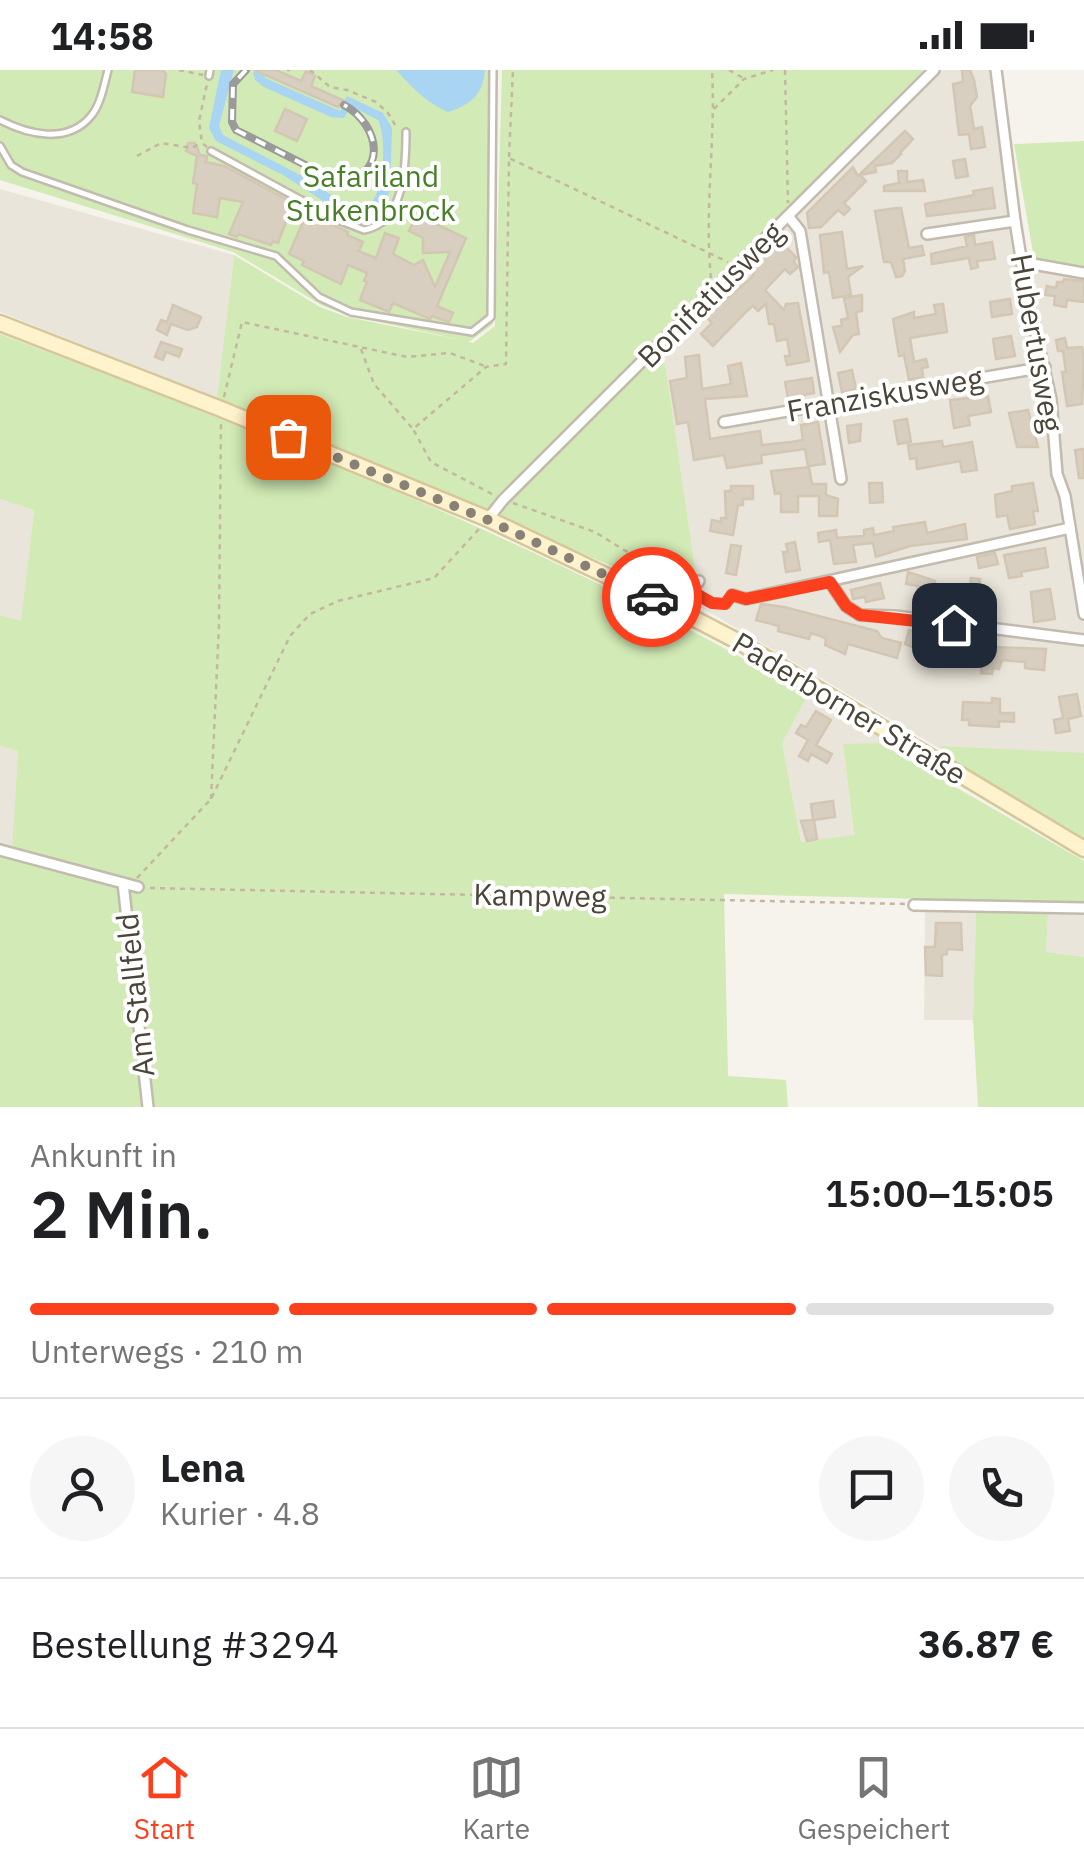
<!DOCTYPE html>
<html lang="de">
<head>
<meta charset="utf-8">
<style>
	body { margin:0; font-family:"IBM Plex Sans",sans-serif; background:#f6f6f6; color:#202124; height:100vh; display:flex; flex-direction:column; font-size:38px; white-space:nowrap }
	* { box-sizing:border-box; margin:0 }
	p { font-size:32px; color:#757577 }
	.icon { flex:none; width:55px; height:55px; fill:none; stroke:currentColor; stroke-width:2; stroke-linecap:round; stroke-linejoin:round }
	.map { position:relative; height:1037px; overflow:hidden }
	.side { display:flex; flex-direction:column; background:#fff; flex:1 }
	.side>* { flex:none }
	.pin { position:absolute; display:grid; place-items:center; width:85px; height:85px; color:#fff; margin:-42px; border-radius:20px; box-shadow:0 5px 15px #0006 }
	.courier { position:absolute; display:grid; place-items:center; width:100px; height:100px; margin:-50px; border:8px solid #fc3f1d; border-radius:50%; background:#fff; color:#222; box-shadow:0 2px 12px #0007 }
	.summary em { font-style:normal; font-weight:600 }
	.summary div { display:flex; flex-direction:column-reverse }
	.summary { display:flex; align-items:center; justify-content:space-between; height:170px; padding:0 30px }
	h1 { font-size:65px; font-weight:600; line-height:75px }
	.bar { display:grid; grid-template-columns:repeat(4,1fr); gap:15px 10px; align-content:center; height:120px; padding:0 30px }
	.bar i { height:12px; border-radius:8px; background:#e0e0e0 }
	.bar .selected { background:#fc3f1d }
	.bar p { grid-column:span 4 }
	.line { display:flex; align-items:center; gap:25px; padding:0 30px; border-top:2px solid #e0e0e0 }
	.line div { flex:1 }
	.round { display:grid; place-items:center; flex:none; width:105px; height:105px; border-radius:52px; background:#f6f6f6 }
	.status { display:flex; justify-content:space-between; align-items:center; height:70px; padding:0 50px; background:#fff; direction:ltr }
	.status svg { height:28px; fill:currentColor }
	.tab-bar { display:flex; justify-content:space-around; align-items:center; height:140px; border-top:2px solid #e0e0e0; background:#fff; font-size:28px; color:#757577 }
	.tab-bar a { display:grid; justify-items:center; gap:5px }
	.tab-bar .selected { color:#fc3f1d }
	.map>svg:first-child { display:block }
	.residential { fill:#eae5da }
	.green { fill:#d2eab5 }
	.water { fill:#a9d4f2 }
	.building { fill:#d8cfc1; stroke:#d3c7b4; stroke-width:2.5 }
	.lines { fill:none; stroke-linecap:round; stroke-linejoin:round }
	.service-casing { stroke:#c2bbae; stroke-width:10 }
	.minor-casing { stroke:#c2bbae; stroke-width:14 }
	.secondary-casing { stroke:#d6c79b; stroke-width:19 }
	.path { stroke:#c4b79f; stroke-width:2.5; stroke-dasharray:5 5; stroke-linecap:butt }
	.service { stroke:#fff; stroke-width:5 }
	.minor { stroke:#fff; stroke-width:9 }
	.secondary { stroke:#fff3cd; stroke-width:14 }
	.rail-casing { stroke:#9a9a9a; stroke-width:8 }
	.rail { stroke:#fff; stroke-width:4; stroke-dasharray:11; stroke-linecap:butt }
	.done { stroke:#878178; stroke-width:10; stroke-dasharray:0 18 }
	.route { stroke:#fc3f1d; stroke-width:12 }
	.labels { text-anchor:middle; stroke-width:8; stroke-linejoin:round; paint-order:stroke }
	.park-label { font-size:30px; fill:#4a7f2a; stroke:#fff }
	.street-label { font-size:30px; fill:#4b4439; stroke:#fff }
</style>
</head>
<body>
<div class="status"><b>14:58</b><svg viewBox="0 0 49 12"><path d="M0 12V9h3v3zM5 12V6h3v6zM10 12V3h3v9zM15 12V0h3v12zM26 1h20v11H26zM47 4h2v5h-2z"/></svg></div>
<div class="map">
<svg width="1084" height="1037" viewBox="0 0 1084 1037">
	<rect width="100%" height="100%" fill="#f6f3ec"/>
	<g class="residential">
		<polygon points="940,0 990,0 1019,202 1042,200 1084,207 1084,764 682,526 696,505 663,280"/>
		<polygon points="0,119 234,185 217,328 0,242"/>
		<polygon points="0,429 34,440 21,552 0,545"/>
		<polygon points="808,625 882,668 879,673 843,675 854,766 801,772 782,673"/>
		<polygon points="0,676 18,681 12,779 0,776"/>
		<polygon points="925,842 976,842 973,950 924,950"/>
		<polygon points="1048,843 1084,845 1084,887 1046,882"/>
	</g>
	<g class="green">
		<polygon points="0,0 496,0 493,254 469,272 473,273 495,256 502,0 924,0 641,288 665,293 696,505 682,526 217,328 234,185 320,237 347,247 466,271 348,245 323,236 233,182 0,110"/>
		<polygon points="1084,71 1084,197 1034,188 1014,74"/>
		<path d="M0 264C276 368 552 477 808 625L782 673 801 772 854 765 843 674 879 673 1084 791V833L724 824 728 1006 786 1010 788 1037H0V776L12 778 18 681 0 676V545L21 551 34 440 0 429Z"/>
		<polygon points="941,676 1084,683 1084,769 940,683"/>
		<polygon points="976,842 1048,843 1046,882 1084,887 1084,1037 978,1037 973,950"/>
	</g>
	<g class="water">
		<path d="M221 0H234L219 56 223 65 300 105H309L327 122 350 137 372 132C384 116 387 68 378 50L351 36 344 48 331 47 264 17 255 10 253 2 264 3 265 8 340 41 347 26 383 43 392 58 390 120 386 130 371 145 350 146 343 144 283 105 216 71 209 58Z"/>
		<path d="M396 0H485C483 25 470 35 448 42 426 33 412 17 396 0Z"/>
	</g>
	<g class="building">
		<polygon points="135,0 163,0 166,4 163,27 132,22"/>
		<polygon points="254,0 276,0 301,11 306,1 315,6 311,16 345,31 338,37"/>
		<polygon points="962,0 970,0 974,10 977,27 970,36 974,59 982,57 985,77 971,79 969,64 959,65 953,14 963,12"/>
		<polygon points="285,39 307,49 297,71 275,61"/>
		<polygon points="905,61 913,69 899,84 902,83 892,93 875,96 876,102 860,105 866,111 844,133 850,139 844,145 838,140 821,157 809,158 807,143 853,97 858,106"/>
		<polygon points="188,73 195,73 200,85 207,86 206,92 224,96 293,133 278,173 273,171 271,175 238,164 237,167 229,164 243,132 220,128 217,147 193,143 197,114 193,113 197,86 186,81"/>
		<polygon points="965,89 968,106 956,108 953,91"/>
		<polygon points="898,101 907,101 907,112 923,110 925,121 884,121 884,116 899,113"/>
		<polygon points="992,118 995,138 927,146 925,134 974,125 973,121"/>
		<polygon points="897,138 901,138 909,178 922,176 924,185 903,189 905,201 902,206 896,207 891,192 884,192 875,141"/>
		<polygon points="307,143 348,162 347,165 363,172 359,181 376,188 385,163 399,168 393,184 414,195 423,190 435,217 450,182 423,183 423,168 409,161 417,145 466,168 437,236 453,243 449,252 432,246 430,249 393,233 389,242 360,230 367,212 364,211 367,203 348,195 341,214 302,195 304,191 289,184"/>
		<polygon points="842,162 847,199 863,196 848,207 851,225 833,228 829,202 824,203 820,165"/>
		<polygon points="974,165 975,175 992,172 995,189 977,191 978,197 971,199 969,188 932,194 931,184 967,176 965,167"/>
		<polygon points="781,172 796,187 794,192 798,197 790,204 785,199 765,220 784,240 786,234 798,233 809,291 787,295 785,286 790,286 787,269 777,271 774,254 769,254 766,234 758,241 753,236 748,240 713,276 701,264 712,253 706,247 752,207 756,196 753,192 764,181 769,185"/>
		<polygon points="1064,209 1084,211 1084,232 1067,230 1066,237 1054,235 1055,226 1045,225 1047,216 1056,218 1057,212 1063,212"/>
		<polygon points="862,225 862,241 856,242 859,264 853,265 840,282 833,257 842,256 841,250 848,248 844,228"/>
		<polygon points="1010,229 1012,244 992,247 990,232"/>
		<polygon points="943,234 947,262 910,268 914,292 926,289 928,297 922,298 923,307 909,310 904,285 899,286 893,249 914,242 914,248 936,244 934,235"/>
		<polygon points="173,235 201,247 197,257 188,260 171,254 167,265 157,260 161,250 167,252"/>
		<polygon points="1011,266 1015,286 996,289 993,269"/>
		<polygon points="1065,268 1067,278 1082,277 1084,288 1082,334 1067,336 1062,302 1066,302 1063,281 1058,281 1056,270"/>
		<polygon points="161,272 182,279 179,287 166,282 163,290 155,287"/>
		<polygon points="699,285 702,319 731,314 728,296 741,293 747,326 705,329 710,369 760,361 762,375 791,372 803,370 801,355 818,352 825,394 808,396 805,379 761,385 762,393 727,398 724,385 694,390 688,352 677,354 670,311 687,308 685,287"/>
		<polygon points="852,300 856,319 842,322 838,303"/>
		<polygon points="812,308 814,323 788,328 785,312"/>
		<polygon points="988,326 991,342 968,346 970,355 954,358 950,330"/>
		<polygon points="1028,340 1038,377 1017,377 1009,343"/>
		<polygon points="907,349 911,372 898,374 894,351"/>
		<polygon points="861,354 860,371 849,373 847,356"/>
		<polygon points="942,371 943,377 972,372 977,400 962,402 960,391 917,399 916,388 910,389 908,375"/>
		<polygon points="1084,379 1084,408 1079,408 1075,380"/>
		<polygon points="809,397 812,414 826,414 826,425 838,429 837,446 819,446 819,426 798,426 798,442 781,442 781,423 775,424 771,401"/>
		<polygon points="869,413 882,413 883,432 870,433"/>
		<polygon points="1033,413 1038,441 1033,441 1035,454 1010,459 1007,445 997,447 995,425 1012,421 1012,416"/>
		<polygon points="731,416 753,416 753,429 743,429 743,435 738,435 733,465 710,461 712,450 721,452 721,448 726,448 725,421 731,421"/>
		<polygon points="925,452 927,463 965,454 967,469 910,476 876,487 873,473 853,475 856,492 834,494 830,470 819,472 818,463 836,460 837,468 848,467 864,466 864,460 873,458 874,465 894,461 893,457"/>
		<polygon points="795,472 800,500 786,502 783,482 788,482 786,474"/>
		<polygon points="731,475 741,476 736,505 726,503"/>
		<polygon points="1045,478 1048,497 1021,502 1022,506 1009,508 1004,485"/>
		<polygon points="995,483 998,494 979,498 977,487"/>
		<polygon points="908,502 935,511 934,533 916,529 918,516 906,514"/>
		<polygon points="971,508 980,509 976,544 964,542 963,527 955,526 956,517 970,518"/>
		<polygon points="880,513 884,528 866,532 865,527 853,529 851,520"/>
		<polygon points="1050,519 1055,549 1034,552 1031,522"/>
		<polygon points="761,534 784,537 877,561 882,568 901,573 897,588 848,574 845,584 825,575 826,569 820,566 811,563 809,569 778,561 779,556 756,550"/>
		<polygon points="909,560 946,570 948,565 964,569 963,573 993,577 1046,579 1044,600 1025,598 1025,592 1002,590 999,599 993,598 992,604 981,603 982,594 927,583 905,574"/>
		<polygon points="1077,624 1081,646 1068,649 1070,661 1056,663 1054,650 1063,648 1059,627"/>
		<polygon points="992,628 1000,629 1000,643 1014,643 1014,652 999,651 999,657 969,655 969,650 962,650 963,632 992,633"/>
		<polygon points="816,641 831,650 816,675 832,684 827,693 811,684 808,691 799,686 808,670 796,663 801,655 806,657"/>
		<polygon points="833,731 835,747 813,750 811,734"/>
		<polygon points="814,750 817,769 807,771 801,751"/>
		<polygon points="936,853 961,853 962,880 947,879 947,884 942,885 942,906 926,905 925,877 935,877"/>
	</g>
	<g class="lines">
		<g class="service-casing">
			<g id="service">
				<polyline points="209,6 210,0"/>
				<path d="M0 50C27 64 67 75 91 46 101 34 104 15 108 0"/>
				<polyline points="0,76 11,95 22,102 188,160 276,186 319,227 351,242 472,262 491,247 493,0"/>
				<path d="M211 81 338 150 364 160C405 153 406 95 406 62"/>
				<polyline points="691,521 712,533 725,534 731,527"/>
			</g>
		</g>
		<g class="minor-casing">
			<g id="minor">
				<polyline points="996,0 1015,151 1027,225 1051,329 1057,404 1065,426 1084,544"/>
				<polyline points="789,147 800,161 841,409"/>
				<polyline points="927,164 1015,151"/>
				<polyline points="1023,197 1033,194 1084,203"/>
				<polyline points="724,352 1045,297"/>
				<polyline points="488,449 503,430 934,0"/>
				<polyline points="830,512 846,536 860,545 895,546 1084,570"/>
				<polyline points="732,525 746,529 1070,458"/>
				<polyline points="676,539 699,511"/>
				<polyline points="0,780 138,817"/>
				<polyline points="123,813 148,1037"/>
				<polyline points="914,835 1084,838"/>
			</g>
		</g>
		<g class="secondary-casing">
			<polyline id="secondary" points="0,253 221,339 488,449 670,536 741,573 1084,779"/>
		</g>
		<g class="path">
			<polyline points="179,0 203,5"/>
			<polyline points="287,0 290,0"/>
			<polyline points="310,0 330,17 347,20 376,32 388,43 397,58"/>
			<polyline points="729,0 743,8"/>
			<polyline points="785,0 788,133"/>
			<polyline points="714,39 744,9 773,0"/>
			<polyline points="207,77 202,73 199,51 207,14"/>
			<polyline points="137,86 161,73 192,78 201,73"/>
			<polyline points="509,87 513,0"/>
			<path d="M711 208C704 139 716 69 712 0"/>
			<polyline points="361,279 374,314 413,359"/>
			<polyline points="224,327 242,252 407,287 450,283 485,296"/>
			<polyline points="492,424 431,392 413,359 486,297 506,294 509,88 728,192"/>
			<polyline points="513,433 595,462 681,515"/>
			<polyline points="211,729 219,554 221,350"/>
			<polyline points="137,808 211,729 290,566 310,544 338,531 434,508 480,458"/>
			<polyline points="150,818 907,834"/>
		</g>
		<use href="#service" class="service"/>
		<use href="#minor" class="minor"/>
		<use href="#secondary" class="secondary"/>
		<g class="rail-casing">
			<path id="rail" d="M246 0 233 14 232 52 236 60 337 111C389 109 381 55 344 35"/>
		</g>
		<use href="#rail" class="rail"/>
	</g>
	<g class="lines">
		<polyline class="done" points="288,367 488,450 652,527"/>
		<polyline class="route" points="652,527 676,539 691,521 712,533 725,534 732,525 746,529 830,512 846,536 860,545 954,555"/>
	</g>
	<g class="labels">
		<g class="park-label">
			<text x="371" y="117">Safariland<tspan x="371" dy="34">Stukenbrock</tspan></text>
		</g>
		<g class="street-label">
			<text transform="translate(711 225) rotate(-45)" y="10">Bonifatiusweg</text>
			<text transform="translate(1036 273) rotate(80)" y="10">Hubertusweg</text>
			<text transform="translate(885 325) rotate(-10)" y="10">Franziskusweg</text>
			<text transform="translate(849 639) rotate(31)" y="10">Paderborner Straße</text>
			<text transform="translate(540 826) rotate(1)" y="10">Kampweg</text>
			<text transform="translate(136 925) rotate(-96)" y="10">Am Stallfeld</text>
		</g>
	</g>
</svg>
<div class="pin" style="left:288px;top:367px;background:#ea580c"><svg class="icon" aria-label="bag" viewBox="0 0 24 24"><path d="M5 8h14l-1 12H6zM9 8a3 3 0 0 1 6 0"/></svg></div>
<div class="pin" style="left:954px;top:555px;background:#1f2937"><svg class="icon" aria-label="home" viewBox="0 0 24 24"><path d="M3 11l9-7 9 7M6 9v11h12V9"/></svg></div>
<div class="courier" style="left:652px;top:527px"><svg class="icon" aria-label="car" viewBox="0 0 24 24"><path d="M5 17H2v-5l4-1 3-4h7l3 4 3 1v5h-3M9 17h6M6 11h13"/><circle cx="7" cy="17" r="2"/><circle cx="17" cy="17" r="2"/></svg></div>
</div>
<section class="side">
<div class="summary"><div><h1>2 Min.</h1><p>Ankunft in</p></div><em>15:00–15:05</em></div>
<div class="bar"><i class="selected"></i><i class="selected"></i><i class="selected"></i><i></i><p>Unterwegs · 210 m</p></div>
<div class="line" style="height:180px"><a class="round"><svg class="icon" aria-label="person" viewBox="0 0 24 24"><circle cx="12" cy="8" r="4"/><path d="M4 21q1-7 8-7t8 7"/></svg></a><div><b>Lena</b><p>Kurier · 4.8</p></div><a class="round"><svg class="icon" aria-label="chat" viewBox="0 0 24 24"><path d="M4 5h16v11H9l-5 4z"/></svg></a><a class="round"><svg class="icon" aria-label="phone" viewBox="0 0 24 24"><path d="M5 4h4l2 5-3 2q2 4 5 5l2-3 5 2v4C11 20 4 13 5 4z"/></svg></a></div>
<div class="line" style="height:130px"><div>Bestellung #3294</div><b>36.87 €</b></div>
</section>
<nav class="tab-bar">
<a class="selected"><svg class="icon" aria-label="home" viewBox="0 0 24 24"><path d="M3 11l9-7 9 7M6 9v11h12V9"/></svg>Start</a>
<a><svg class="icon" aria-label="map" viewBox="0 0 24 24"><path d="M3 6l6-2 6 2 6-2v14l-6 2-6-2-6 2zM9 4v14M15 6v14"/></svg>Karte</a>
<a><svg class="icon" aria-label="saved" viewBox="0 0 24 24"><path d="M7 4h10v16l-5-4-5 4z"/></svg>Gespeichert</a>
</nav>
</body>
</html>
